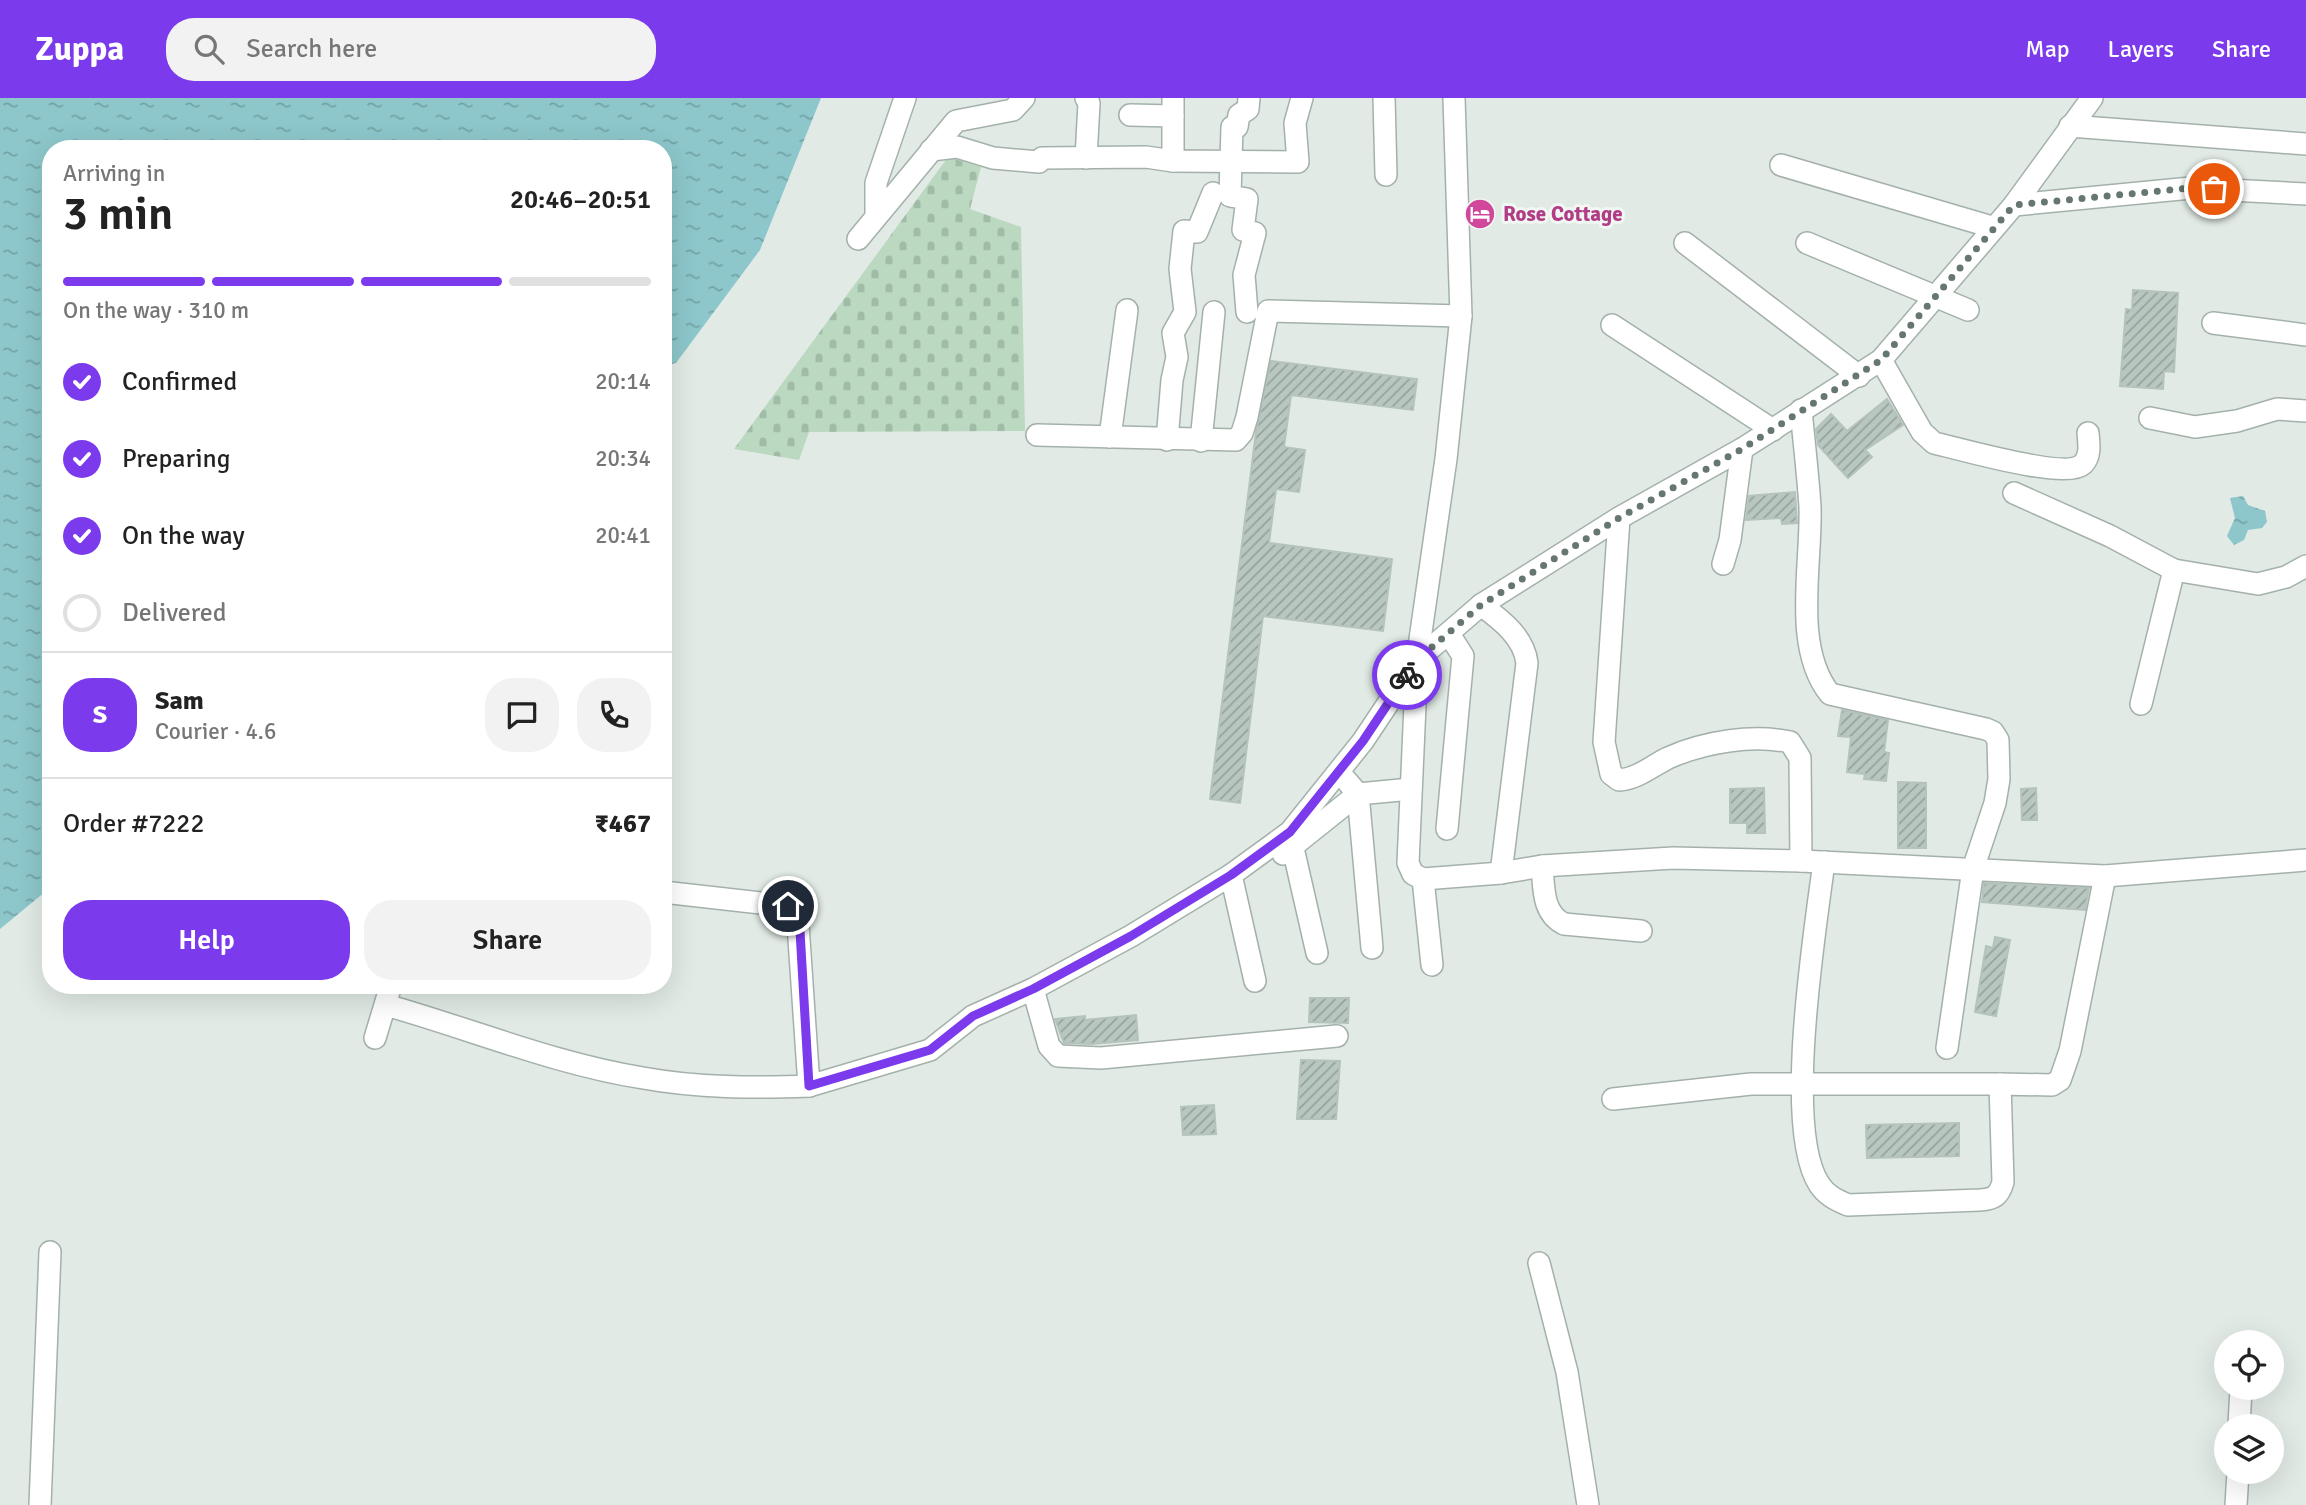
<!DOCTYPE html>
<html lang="en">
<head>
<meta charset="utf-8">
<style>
	body { margin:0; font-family:Signika,sans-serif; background:#f2f2f2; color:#222; height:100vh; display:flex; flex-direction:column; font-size:26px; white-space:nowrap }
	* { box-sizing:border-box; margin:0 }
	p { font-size:23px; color:#767676 }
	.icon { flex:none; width:38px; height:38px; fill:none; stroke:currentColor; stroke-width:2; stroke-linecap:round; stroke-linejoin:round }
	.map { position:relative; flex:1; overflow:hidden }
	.panel { position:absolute; left:42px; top:42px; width:630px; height:854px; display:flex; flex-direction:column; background:#fff; border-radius:28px; box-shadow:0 7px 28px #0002 }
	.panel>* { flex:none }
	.fabs { position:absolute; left:2214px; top:1232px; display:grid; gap:14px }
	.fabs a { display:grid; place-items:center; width:70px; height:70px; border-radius:50%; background:#fff; box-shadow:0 7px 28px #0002; font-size:35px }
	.pin { position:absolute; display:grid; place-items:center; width:60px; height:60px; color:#fff; margin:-30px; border:4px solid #fff; border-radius:50%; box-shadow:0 2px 7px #0007 }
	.courier { position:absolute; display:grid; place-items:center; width:70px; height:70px; margin:-35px; border:5px solid #7c3aed; border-radius:50%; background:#fff; color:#222; box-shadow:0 2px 9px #0007 }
	.overview em { font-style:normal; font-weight:600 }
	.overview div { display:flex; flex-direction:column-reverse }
	.overview { display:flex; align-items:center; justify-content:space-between; height:119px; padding:0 21px }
	h1 { font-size:46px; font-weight:600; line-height:52px }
	.bar { display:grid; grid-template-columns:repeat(4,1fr); gap:10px 7px; align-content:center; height:84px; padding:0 21px }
	.bar i { height:9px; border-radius:5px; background:#e0e0e0 }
	.bar .current { background:#7c3aed }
	.bar p { grid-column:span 4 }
	.line { display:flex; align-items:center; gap:18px; padding:0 21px; border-top:2px solid #e0e0e0 }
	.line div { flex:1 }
	.round { display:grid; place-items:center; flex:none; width:74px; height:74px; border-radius:28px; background:#f2f2f2 }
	ol { padding:0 21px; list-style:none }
	li { display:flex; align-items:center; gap:21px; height:77px }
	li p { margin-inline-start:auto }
	li .icon { padding:7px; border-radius:50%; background:#7c3aed; color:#fff; stroke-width:4 }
	li:last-child { color:#767676 }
	li i { width:38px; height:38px; border:4px solid #e0e0e0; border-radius:50% }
	.button { display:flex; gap:14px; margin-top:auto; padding:14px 21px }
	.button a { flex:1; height:80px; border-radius:28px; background:#7c3aed; color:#fff; font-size:28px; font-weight:600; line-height:80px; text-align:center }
	.button a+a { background:#f2f2f2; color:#222 }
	header { display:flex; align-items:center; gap:42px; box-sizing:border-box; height:98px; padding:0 35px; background:#7c3aed; color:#fff }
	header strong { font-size:33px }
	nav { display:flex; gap:38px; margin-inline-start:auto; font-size:24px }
	.search { width:490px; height:63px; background:#f2f2f2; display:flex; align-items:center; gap:18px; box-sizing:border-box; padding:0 24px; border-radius:28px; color:#767676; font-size:26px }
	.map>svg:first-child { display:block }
	.cemetery { fill:url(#cemetery-stones) }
	.water { fill:url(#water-ripples) }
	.building { fill:url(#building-hatch); stroke:#b4c3bb; stroke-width:2 }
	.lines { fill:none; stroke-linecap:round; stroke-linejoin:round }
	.minor-casing { stroke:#a4b1ab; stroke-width:24 }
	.minor { stroke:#fff; stroke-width:21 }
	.done { stroke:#667770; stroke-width:7; stroke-dasharray:0 12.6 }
	.route { stroke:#7c3aed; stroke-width:9 }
	.labels { text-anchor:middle; stroke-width:6; stroke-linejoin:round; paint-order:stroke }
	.hotel-label { font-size:21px; font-weight:bold; fill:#b23c85; stroke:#f1f7f3; text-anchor:start }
</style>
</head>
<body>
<header>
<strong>Zuppa</strong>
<div class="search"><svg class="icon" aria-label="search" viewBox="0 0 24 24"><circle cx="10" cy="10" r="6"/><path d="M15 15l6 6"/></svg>Search here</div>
<nav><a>Map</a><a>Layers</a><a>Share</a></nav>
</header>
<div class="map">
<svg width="2306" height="1407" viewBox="0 0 2306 1407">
	<defs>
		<pattern id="cemetery-stones" width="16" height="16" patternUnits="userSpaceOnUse" patternTransform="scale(1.75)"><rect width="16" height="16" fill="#bbd9c1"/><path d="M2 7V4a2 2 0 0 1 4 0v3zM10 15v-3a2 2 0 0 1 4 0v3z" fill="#a0bba6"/></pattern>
		<pattern id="water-ripples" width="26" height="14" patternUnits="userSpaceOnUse" patternTransform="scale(1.75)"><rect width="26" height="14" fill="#8dc7cb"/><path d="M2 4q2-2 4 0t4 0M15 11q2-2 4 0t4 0" fill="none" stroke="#73a3a5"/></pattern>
		<pattern id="building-hatch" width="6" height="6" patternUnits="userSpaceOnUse" patternTransform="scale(1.75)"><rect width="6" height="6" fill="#b9c7c1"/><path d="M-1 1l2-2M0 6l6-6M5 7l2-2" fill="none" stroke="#96a39d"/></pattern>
	</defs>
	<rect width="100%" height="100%" fill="#e1eae5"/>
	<polygon class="cemetery" points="948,59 981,69 970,111 1021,129 1025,333 809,334 799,362 734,351"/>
	<g class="water">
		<polygon points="0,0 821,0 760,152 676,265 663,268 663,51 51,51 51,789 0,831"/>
		<polygon points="2243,398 2248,407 2265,413 2267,424 2262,430 2248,432 2244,442 2234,447 2227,438 2235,420 2230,400"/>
	</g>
	<g class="building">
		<polygon points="2133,192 2178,195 2174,274 2164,273 2163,291 2120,288 2126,211 2132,212"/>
		<polygon points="1271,263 1417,281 1413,312 1291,297 1284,349 1305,352 1299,394 1276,391 1269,445 1392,461 1383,533 1263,518 1240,705 1210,701 1256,334"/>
		<polygon points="1887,301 1903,327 1865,352 1872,359 1848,380 1818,347 1816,331 1831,316 1847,333"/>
		<polygon points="1795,394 1797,425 1782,426 1781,420 1746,422 1749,398"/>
		<polygon points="1842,612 1888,622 1884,654 1889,655 1886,683 1864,681 1865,676 1847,674 1851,639 1838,638"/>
		<polygon points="1898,684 1926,685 1926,750 1898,750"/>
		<polygon points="1764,690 1765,735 1747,735 1747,725 1730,725 1730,691"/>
		<polygon points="2036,690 2037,722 2022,722 2021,691"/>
		<polygon points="1984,785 2089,790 2085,812 1982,804"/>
		<polygon points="1995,839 2010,842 1996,918 1975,914 1986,848 1993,850"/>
		<polygon points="1310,900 1349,900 1348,925 1309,924"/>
		<polygon points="1136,917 1138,942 1091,946 1064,945 1055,921 1085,918 1085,922"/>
		<polygon points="1301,962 1340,963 1336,1021 1297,1021"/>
		<polygon points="1214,1007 1216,1036 1183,1037 1181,1009"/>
		<polygon points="1959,1025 1959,1058 1867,1060 1866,1027"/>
	</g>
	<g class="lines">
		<g class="minor-casing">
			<g id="minor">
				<polyline points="1384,0 1386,77"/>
				<polyline points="1454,0 1461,218 1446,361 1417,562 1408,765 1413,776 1423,781 1501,775 1542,768 1673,760 1801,763 2105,778 2306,762"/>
				<polyline points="1130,17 1173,18"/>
				<polyline points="2070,28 2306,46"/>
				<polyline points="931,52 957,49 993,60 1039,64 1042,60 1146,59 1173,63 1298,64 1295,25 1302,0"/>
				<polyline points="1086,60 1089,5 1086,0"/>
				<polyline points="1173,63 1173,0"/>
				<polyline points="1781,67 1992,129"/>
				<polyline points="2014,107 2191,90 2306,96"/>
				<polyline points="876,118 876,85 905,0"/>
				<polyline points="858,141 956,23 1013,12 1024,0"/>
				<polyline points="1685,145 1859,278"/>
				<polyline points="1807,145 1968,212"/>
				<polyline points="1247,214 1244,177 1255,135 1243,132 1247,101 1230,98 1232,29 1237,29 1239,17 1248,11 1249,0"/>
				<polyline points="2213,225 2306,237"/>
				<polyline points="1612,227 1773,332"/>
				<path d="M1881 262 1922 334 1934 345C1961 351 2066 382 2083 366 2091 358 2089 346 2088 335"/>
				<path d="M1801 312C1804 344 1808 377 1810 409 1812 466 1792 549 1830 596L1986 631 1993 634 1998 642 1999 681 1995 705 1973 771 1947 950"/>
				<polyline points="2150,320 2195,329 2237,323 2277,311 2306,313"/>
				<polyline points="1037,337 1236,342 1242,335 1247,319 1268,213 1461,218"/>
				<polyline points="1110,339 1127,212"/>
				<polyline points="1167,342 1172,282 1177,259 1173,235 1185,214 1180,171 1184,133 1197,134 1213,95"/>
				<polyline points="1201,343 1214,214"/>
				<polyline points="2014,395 2110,438 2174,472 2258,486 2286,479 2306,468"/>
				<path d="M1619 420 1604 644 1611 676 1619 682C1637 681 1652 668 1668 660 1704 644 1752 636 1790 644L1800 660 1801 763"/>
				<polyline points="1723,466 1730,442 1742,351"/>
				<path d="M1481 507C1501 522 1524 539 1527 565L1501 775"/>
				<polyline points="2141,606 2174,472"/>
				<polyline points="1447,731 1463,558 1449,536"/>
				<polyline points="1290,737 1317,855"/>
				<polyline points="1283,756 1358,696 1339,674"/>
				<path d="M1824 764C1815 833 1783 1030 1819 1086 1826 1097 1836 1102 1848 1107L1980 1102C1994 1101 1999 1098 2003 1084L2000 986 2052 987 2060 982 2070 953 2105 778"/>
				<path d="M1542 768C1544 790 1542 815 1564 826L1641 833"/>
				<polyline points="1231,777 1255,883"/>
				<polyline points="1423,781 1432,867"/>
				<polyline points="663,794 788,808 797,812 809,988 930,952 973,918 1033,891 1131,838 1231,777 1290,734 1363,643 1417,562 1481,507 1619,420 1742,351 1881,262 2014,107 2092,0"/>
				<polyline points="1372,850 1358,696 1411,691"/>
				<polyline points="1033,891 1049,948 1058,958 1101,960 1337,938"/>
				<path d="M386 907C471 931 555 966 643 980 698 990 754 990 809 988"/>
				<polyline points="375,940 391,887"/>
				<polyline points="1613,1001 1751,986 2000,986"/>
				<polyline points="1539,1165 1567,1274 1588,1407"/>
				<polyline points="2239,1328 2241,1290"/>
				<polyline points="40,1407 50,1154"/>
				<polyline points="2236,1407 2238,1374"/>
			</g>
		</g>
		<use href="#minor" class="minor"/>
	</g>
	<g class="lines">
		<polyline class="done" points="1407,577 1417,562 1481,507 1619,420 1742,351 1881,262 2014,107 2191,90 2214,91"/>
		<polyline class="route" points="788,808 799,816 809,988 930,952 973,918 1033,891 1131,838 1231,777 1290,734 1363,643 1407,577"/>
	</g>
	<defs>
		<g id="hotel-disc" transform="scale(1.575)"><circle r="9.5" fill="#d1479c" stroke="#f1f7f3"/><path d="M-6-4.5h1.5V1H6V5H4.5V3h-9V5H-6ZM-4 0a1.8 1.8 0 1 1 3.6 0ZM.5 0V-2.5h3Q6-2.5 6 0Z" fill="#fff"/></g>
	</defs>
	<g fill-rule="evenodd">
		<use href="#hotel-disc" x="1480" y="116"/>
	</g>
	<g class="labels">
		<g class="hotel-label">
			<text x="1503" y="123">Rose Cottage</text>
		</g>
	</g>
</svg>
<div class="fabs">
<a><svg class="icon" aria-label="locate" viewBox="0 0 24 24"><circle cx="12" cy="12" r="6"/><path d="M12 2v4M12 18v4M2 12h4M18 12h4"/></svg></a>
<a><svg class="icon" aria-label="layers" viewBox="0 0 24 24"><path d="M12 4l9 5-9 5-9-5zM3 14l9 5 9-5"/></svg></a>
</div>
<div class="pin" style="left:2214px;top:91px;background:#ea580c"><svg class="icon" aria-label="bag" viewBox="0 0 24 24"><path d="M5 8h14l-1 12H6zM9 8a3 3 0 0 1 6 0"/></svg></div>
<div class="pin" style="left:788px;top:808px;background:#1f2937"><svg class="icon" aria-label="home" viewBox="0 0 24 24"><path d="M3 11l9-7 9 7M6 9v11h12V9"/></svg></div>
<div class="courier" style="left:1407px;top:577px"><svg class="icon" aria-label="bike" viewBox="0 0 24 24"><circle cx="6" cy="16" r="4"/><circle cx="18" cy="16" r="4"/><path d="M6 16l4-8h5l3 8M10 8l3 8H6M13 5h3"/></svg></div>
<section class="panel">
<div class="overview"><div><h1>3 min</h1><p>Arriving in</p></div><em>20:46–20:51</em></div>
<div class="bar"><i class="current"></i><i class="current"></i><i class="current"></i><i></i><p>On the way · 310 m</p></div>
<ol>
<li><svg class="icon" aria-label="check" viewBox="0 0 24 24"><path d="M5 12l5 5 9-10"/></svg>Confirmed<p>20:14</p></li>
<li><svg class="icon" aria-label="check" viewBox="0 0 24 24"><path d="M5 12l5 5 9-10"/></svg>Preparing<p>20:34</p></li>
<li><svg class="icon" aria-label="check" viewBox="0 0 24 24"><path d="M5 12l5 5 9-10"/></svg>On the way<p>20:41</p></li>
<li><i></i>Delivered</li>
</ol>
<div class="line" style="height:126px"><b class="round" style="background:#7c3aed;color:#fff">S</b><div><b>Sam</b><p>Courier · 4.6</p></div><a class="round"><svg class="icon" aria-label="chat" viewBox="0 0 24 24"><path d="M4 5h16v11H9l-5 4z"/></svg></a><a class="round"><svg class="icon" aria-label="phone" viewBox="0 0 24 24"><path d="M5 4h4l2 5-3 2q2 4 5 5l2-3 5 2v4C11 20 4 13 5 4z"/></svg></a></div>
<div class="line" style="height:91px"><div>Order #7222</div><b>₹467</b></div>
<div class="button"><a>Help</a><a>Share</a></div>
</section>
</div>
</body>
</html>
